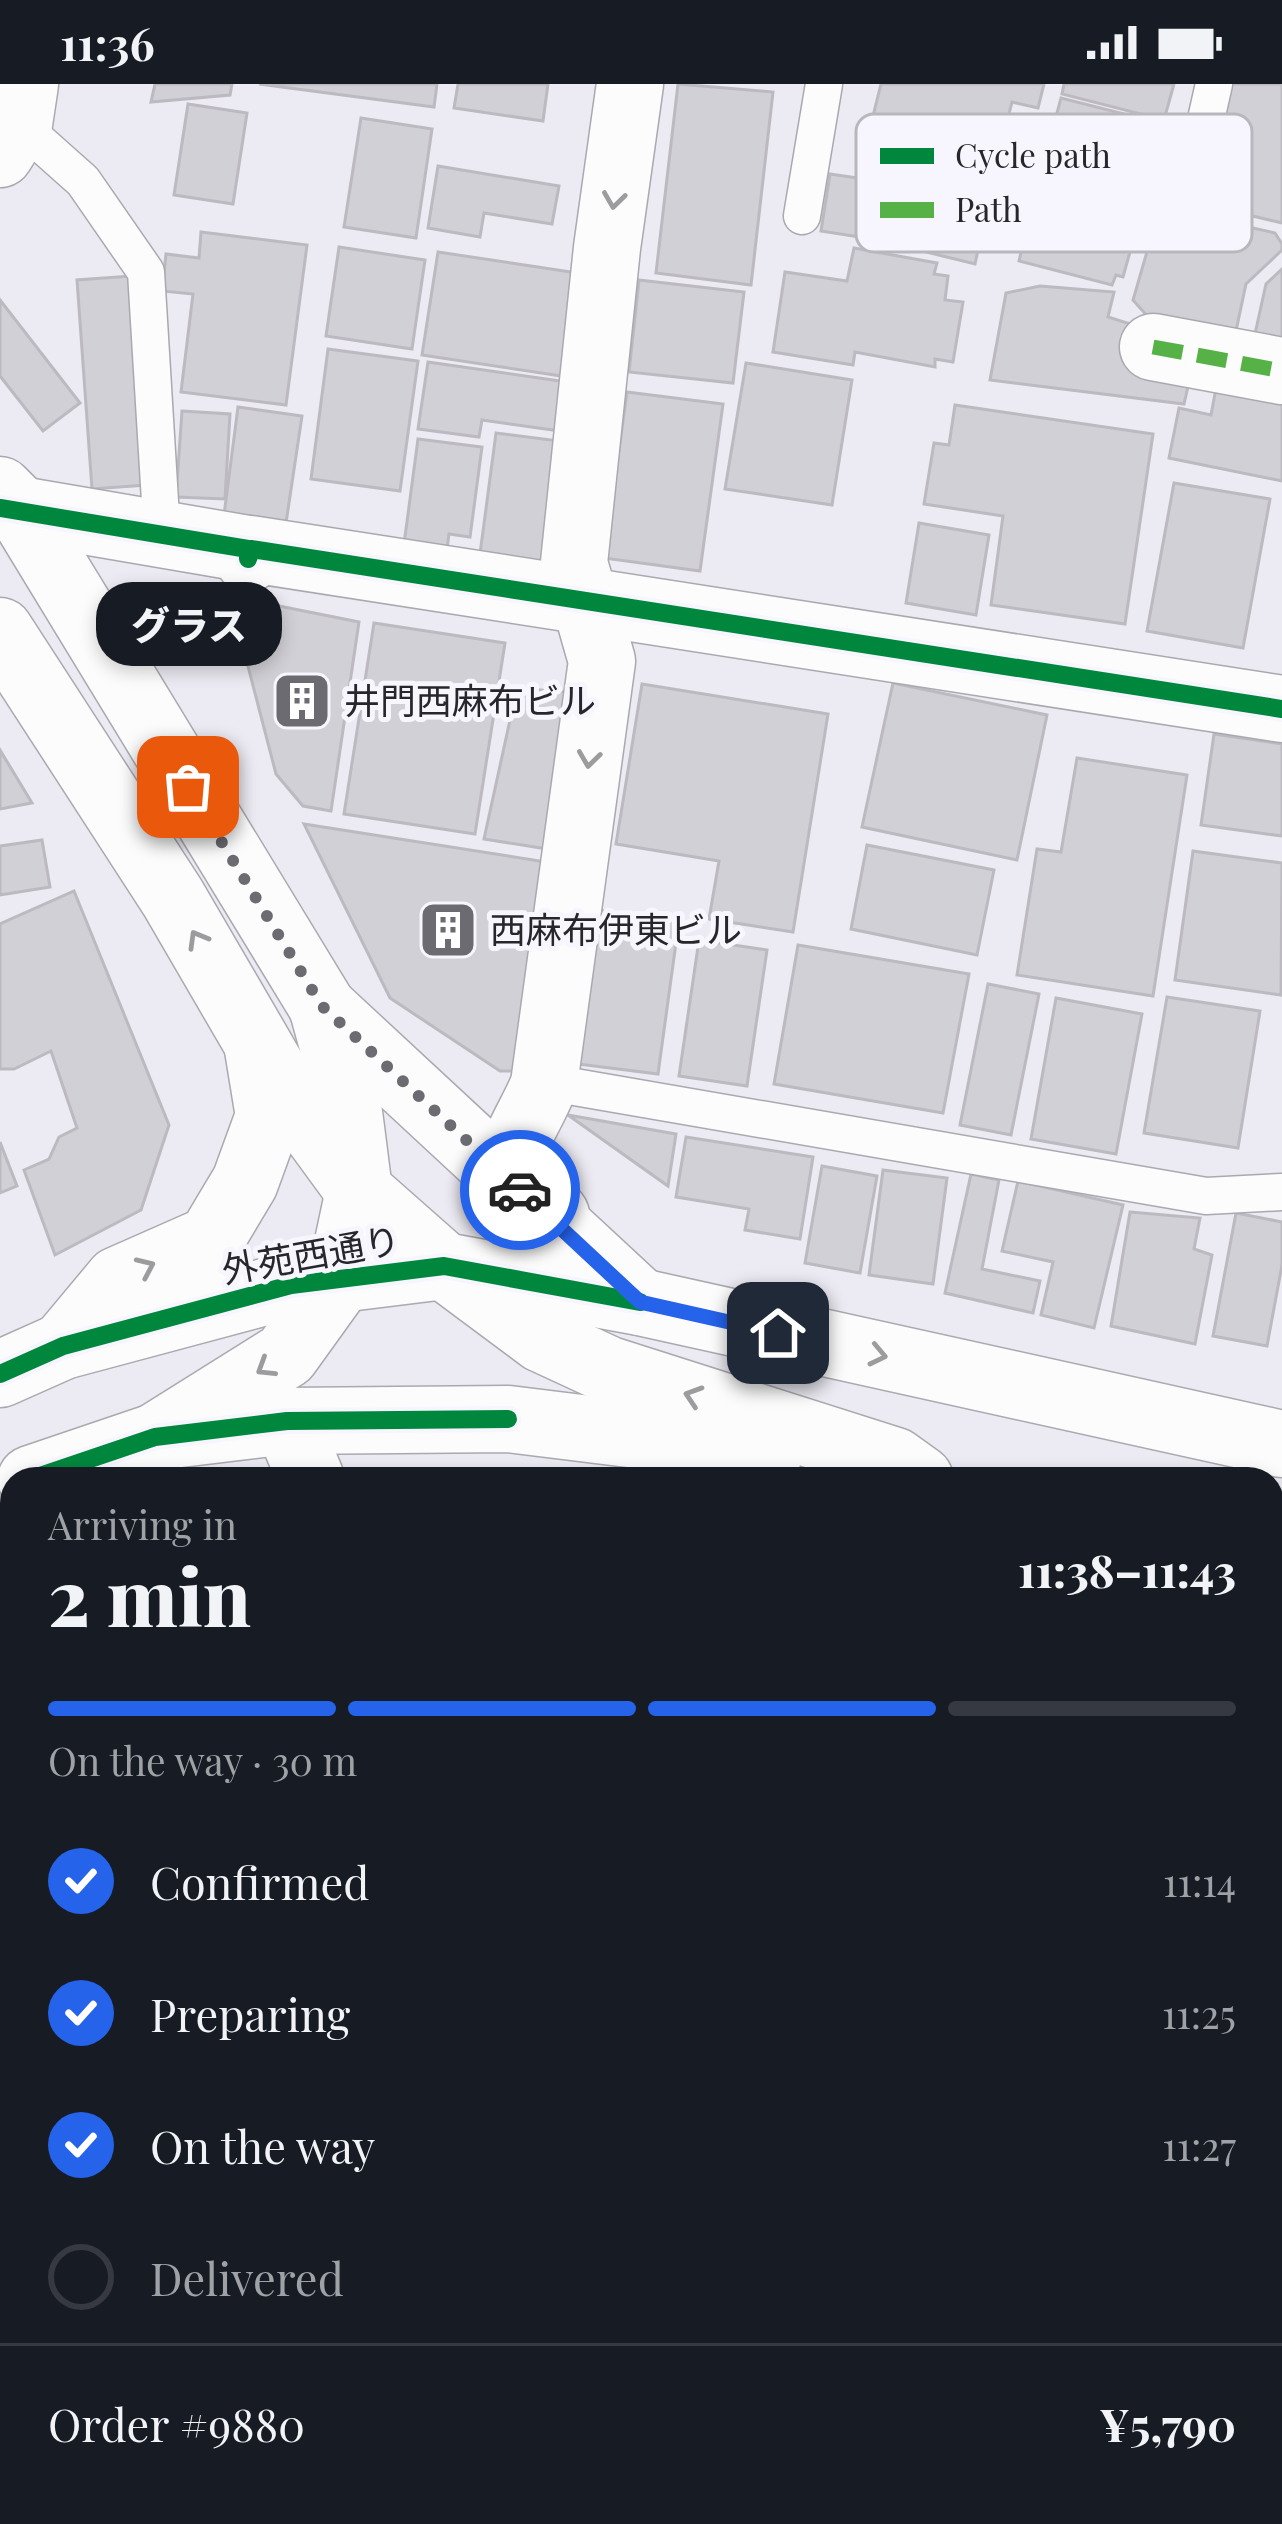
<!DOCTYPE html>
<html lang="en">
<head>
<meta charset="utf-8">
<style>
	body { margin:0; font-family:"Playfair Display","Noto Sans JP",serif; background:#242831; color:#f1f3f6; height:100vh; display:flex; flex-direction:column; font-size:45px; white-space:nowrap }
	* { box-sizing:border-box; margin:0 }
	p { font-size:39px; color:#9ea1a6 }
	.icon { flex:none; width:66px; height:66px; fill:none; stroke:currentColor; stroke-width:2; stroke-linecap:round; stroke-linejoin:round }
	.map { position:relative; flex:1; overflow:hidden }
	.panel { position:absolute; left:0px; top:1383px; width:1284px; height:1059px; display:flex; flex-direction:column; background:#171b24; border-radius:36px 36px 0 0; box-shadow:0 6px 18px #0003 }
	.panel>* { flex:none }
	.pin { position:absolute; display:grid; place-items:center; width:102px; height:102px; color:#fff; margin:-51px; border-radius:24px; box-shadow:0 6px 18px #0006 }
	.courier { position:absolute; display:grid; place-items:center; width:120px; height:120px; margin:-60px; border:9px solid #2563eb; border-radius:50%; background:#fff; color:#222; box-shadow:0 3px 15px #0007 }
	.bubble { position:absolute; height:84px; border-radius:36px; background:#171b24; box-shadow:0 6px 18px #0003; font-size:39px; font-weight:800; line-height:84px; text-align:center }
	.overview em { font-style:normal; font-weight:800 }
	.overview div { display:flex; flex-direction:column-reverse }
	.overview { display:flex; align-items:center; justify-content:space-between; height:204px; padding:0 48px }
	h1 { font-size:78px; font-weight:800; line-height:90px }
	.bar { display:grid; grid-template-columns:repeat(4,1fr); gap:18px 12px; align-content:center; height:144px; padding:0 48px }
	.bar i { height:15px; border-radius:9px; background:#363941 }
	.bar .current { background:#2563eb }
	.bar p { grid-column:span 4 }
	.line { display:flex; align-items:center; gap:30px; padding:0 48px; border-top:3px solid #363941 }
	.line div { flex:1 }
	ol { padding:0 48px; list-style:none }
	li { display:flex; align-items:center; gap:36px; height:132px }
	li p { margin-inline-start:auto }
	li .icon { padding:12px; border-radius:50%; background:#2563eb; color:#fff; stroke-width:4 }
	li:last-child { color:#9ea1a6 }
	li i { width:66px; height:66px; border:6px solid #363941; border-radius:50% }
	.status { display:flex; justify-content:space-between; align-items:center; height:84px; padding:0 60px; background:#171b24; direction:ltr }
	.status svg { height:33px; fill:currentColor }
	.map>svg:first-child { display:block }
	.building { fill:#d1d0d6; stroke:#bcbac0; stroke-width:3 }
	.lines { fill:none; stroke-linecap:round; stroke-linejoin:round }
	.lane-casing { stroke:#aaa9af; stroke-width:39 }
	.street-casing { stroke:#aaa9af; stroke-width:69 }
	.secondary-casing { stroke:#aaa9af; stroke-width:69 }
	.lane { stroke:#fcfcfd; stroke-width:36 }
	.street { stroke:#fcfcfd; stroke-width:66 }
	.secondary { stroke:#fcfcfd; stroke-width:66 }
	.quiet { stroke:#56b246; stroke-width:15; stroke-dasharray:30 15; stroke-linecap:butt }
	.cycleway-casing { stroke:#f7f5fd; stroke-width:26 }
	.cycleway { stroke:#00873e; stroke-width:18 }
	.oneway { stroke:#9c9c9e }
	.done { stroke:#6c6b71; stroke-width:12; stroke-dasharray:0 21.6 }
	.route { stroke:#2563eb; stroke-width:15 }
	.labels { text-anchor:middle; stroke-width:10; stroke-linejoin:round; paint-order:stroke }
	.poi-label { font-size:36px; fill:#27262b; stroke:#f7f5fd; text-anchor:start }
	.street-label { font-size:36px; fill:#27262b; stroke:#f7f5fd }
	.key { fill:#f7f5fd; stroke:#b9b7be; stroke-width:3 }
	.key-label { font-size:33px; fill:#27262b }
</style>
</head>
<body>
<div class="status"><b>11:36</b><svg viewBox="0 0 49 12"><path d="M0 12V9h3v3zM5 12V6h3v6zM10 12V3h3v9zM15 12V0h3v12zM26 1h20v11H26zM47 4h2v5h-2z"/></svg></div>
<div class="map">
<svg width="1282" height="2440" viewBox="0 0 1282 2440">
	<rect width="100%" height="100%" fill="#eceaf2"/>
	<g class="building">
		<polygon points="155,0 232,0 230,11 151,18"/>
		<polygon points="259,0 437,0 434,23"/>
		<polygon points="458,0 548,0 543,37 454,24"/>
		<polygon points="678,0 773,8 751,201 656,189"/>
		<polygon points="881,0 1044,0 1038,24 1012,18 995,83 943,70 944,60 870,44"/>
		<polygon points="1064,0 1174,0 1164,36 1062,10"/>
		<polygon points="1230,0 1282,0 1282,139 1202,120"/>
		<polygon points="1061,14 1156,38 1152,54 1132,48 1125,74 1144,80 1130,135 1035,111"/>
		<polygon points="188,20 247,29 233,120 174,111"/>
		<polygon points="361,34 432,45 416,154 344,143"/>
		<polygon points="438,82 559,102 552,140 484,129 480,153 428,144"/>
		<polygon points="830,90 920,103 911,161 821,147"/>
		<polygon points="933,93 1022,115 1009,165 980,157 975,180 914,165"/>
		<polygon points="1033,119 1127,142 1121,165 1130,168 1123,193 1116,191 1112,201 1019,177"/>
		<polygon points="1160,123 1275,149 1282,160 1282,166 1246,200 1233,261 1158,244 1133,216"/>
		<polygon points="201,148 307,161 286,321 181,308 193,210 162,207 166,170 199,174"/>
		<polygon points="339,163 425,176 412,265 326,252"/>
		<polygon points="854,164 937,179 934,190 948,192 945,216 963,218 953,278 935,275 935,283 855,268 853,281 773,268 785,188 847,197"/>
		<polygon points="438,168 584,190 568,293 422,271"/>
		<polygon points="1282,185 1282,267 1253,259 1266,200"/>
		<polygon points="131,192 146,401 92,405 77,196"/>
		<polygon points="639,196 744,208 733,299 629,288"/>
		<polygon points="1040,202 1114,208 1108,233 1137,242 1192,285 1184,320 990,296 1006,209"/>
		<polygon points="0,216 80,319 43,347 0,292"/>
		<polygon points="328,265 418,277 400,407 311,395"/>
		<polygon points="428,278 567,298 560,347 482,336 479,353 418,345"/>
		<polygon points="746,279 852,296 832,421 725,405"/>
		<polygon points="1217,299 1282,312 1282,397 1169,374 1179,324 1211,331"/>
		<polygon points="627,308 723,320 700,487 604,474"/>
		<polygon points="955,321 1153,350 1125,540 991,521 1003,432 924,420 934,359 949,361"/>
		<polygon points="238,323 302,332 286,439 224,431"/>
		<polygon points="182,327 230,330 225,415 176,413"/>
		<polygon points="496,349 559,357 542,478 480,470"/>
		<polygon points="418,355 482,363 470,453 449,450 447,465 404,460"/>
		<polygon points="1174,399 1270,415 1243,564 1147,547"/>
		<polygon points="919,439 989,451 976,531 906,519"/>
		<polygon points="269,520 359,538 331,727 303,722 276,690 238,544 244,531"/>
		<polygon points="374,539 505,559 475,750 344,730"/>
		<polygon points="893,599 1047,631 1017,776 862,743"/>
		<polygon points="642,600 828,630 793,848 709,835 719,777 616,760"/>
		<polygon points="517,604 565,608 547,765 484,755"/>
		<polygon points="1214,650 1282,660 1282,752 1201,741"/>
		<polygon points="0,666 32,719 0,725"/>
		<polygon points="1077,674 1187,691 1153,912 1017,891 1037,765 1061,768"/>
		<polygon points="304,740 546,778 525,987 500,987 390,914"/>
		<polygon points="42,756 50,803 0,811 0,762"/>
		<polygon points="867,761 994,786 977,871 851,845"/>
		<polygon points="1193,767 1282,779 1281,911 1175,896"/>
		<polygon points="74,807 169,1041 141,1126 55,1171 24,1086 49,1075 59,1053 77,1044 51,967 14,985 0,985 0,840"/>
		<polygon points="590,825 679,837 658,990 570,979"/>
		<polygon points="699,856 767,866 747,1002 679,992"/>
		<polygon points="798,861 969,890 943,1029 774,1000"/>
		<polygon points="988,900 1039,910 1011,1051 960,1041"/>
		<polygon points="1167,913 1260,927 1238,1064 1144,1049"/>
		<polygon points="1056,914 1142,930 1116,1070 1031,1055"/>
		<polygon points="568,1031 676,1050 668,1102"/>
		<polygon points="686,1053 813,1073 800,1155 745,1146 749,1125 676,1113"/>
		<polygon points="0,1058 17,1102 0,1109"/>
		<polygon points="822,1082 877,1092 860,1189 805,1179"/>
		<polygon points="883,1086 947,1094 933,1200 869,1191"/>
		<polygon points="971,1090 999,1096 982,1185 1040,1197 1033,1229 945,1209"/>
		<polygon points="1018,1097 1123,1121 1094,1244 1041,1231 1053,1178 1002,1167"/>
		<polygon points="1130,1128 1200,1134 1194,1165 1212,1171 1195,1260 1111,1242"/>
		<polygon points="1236,1129 1282,1138 1282,1181 1267,1262 1213,1252"/>
		<polygon points="1272,1554 1282,1556 1282,1691 1272,1734"/>
		<polygon points="0,1605 12,1632 12,1648 0,1653"/>
		<polygon points="12,1738 12,1825 0,1829 0,1743"/>
		<polygon points="1274,1787 1282,1788 1282,1891 1272,1889"/>
		<polygon points="1,1843 12,1864 12,1940 0,1946"/>
		<polygon points="1272,2010 1282,2010 1282,2078 1272,2077"/>
		<polygon points="1272,2279 1282,2282 1282,2386 1275,2390 1272,2388"/>
		<polygon points="0,2324 12,2343 12,2351 0,2359"/>
		<polygon points="1272,2398 1282,2401 1282,2421 1275,2440 1165,2440 1168,2430 1272,2430"/>
		<polygon points="12,2405 12,2430 43,2430 50,2440 0,2440 0,2412"/>
		<polygon points="94,2430 210,2430 180,2440 100,2440"/>
		<polygon points="267,2430 324,2430 268,2439"/>
		<polygon points="966,2430 1038,2430 1036,2440 1009,2440"/>
		<polygon points="1068,2430 1126,2430 1124,2440 1067,2440"/>
	</g>
	<g class="lines">
		<g class="lane-casing">
			<g id="lane">
				<polyline points="19,40 83,97 146,188 162,450"/>
				<polyline points="1190,106 1214,0"/>
				<polyline points="802,132 824,0"/>
				<path d="M537 1023C545 1008 552 1003 569 1002L1206 1112 1282 1108"/>
			</g>
		</g>
		<g class="street-casing">
			<g id="street">
				<polyline points="1153,263 1282,287"/>
				<polyline points="20,426 248,465 248,475 251,465 1282,625"/>
				<path d="M556 1131 512 1078C516 1048 534 1028 544 1000L602 577 574 479 607 164 630 0"/>
				<polyline points="287,1337 311,1395"/>
				<polyline points="0,1557 12,1586"/>
				<polyline points="1272,1968 1282,1969"/>
				<polyline points="0,2030 12,2023"/>
				<polyline points="1272,2107 1282,2109"/>
				<polyline points="0,2166 12,2159"/>
			</g>
		</g>
		<g class="secondary-casing">
			<g id="secondary">
				<polyline points="0,70 19,40 25,0"/>
				<polyline points="0,406 20,426 322,922 347,1013 359,1107 340,1196 286,1271 155,1353"/>
				<polyline points="0,547 173,814 283,1003 359,1107 444,1182 542,1255 609,1286 895,1377 920,1395"/>
				<polyline points="322,923 640,1218"/>
				<polyline points="63,1262 118,1196 211,1155 245,1098 269,1032 258,965"/>
				<polyline points="0,1290 63,1262 291,1201 444,1182 640,1218 1282,1360"/>
				<polyline points="31,1395 155,1353 287,1337 508,1335 670,1355 768,1373"/>
				<polyline points="1272,1469 1282,1471"/>
			</g>
		</g>
		<use href="#lane" class="lane"/>
		<use href="#street" class="street"/>
		<use href="#secondary" class="secondary"/>
		<polyline class="quiet" points="1153,263 1282,287"/>
		<g class="cycleway-casing">
			<g id="cycleway">
				<polyline points="0,424 248,465 248,475 251,465 1282,625"/>
				<polyline points="0,1290 63,1262 291,1201 444,1182 640,1218"/>
				<polyline points="31,1395 155,1353 287,1337 508,1335"/>
			</g>
		</g>
		<use href="#cycleway" class="cycleway"/>
	</g>
	<defs><path id="oneway-chevron" d="M-2-3.5L2.5 0L-2 3.5" fill="none" stroke-width="1.6" stroke-linecap="round" stroke-linejoin="round" transform="scale(3)"/></defs>
	<g class="oneway">
		<use href="#oneway-chevron" transform="translate(614 116) rotate(98)"/>
		<use href="#oneway-chevron" transform="translate(589 675) rotate(98)"/>
		<use href="#oneway-chevron" transform="translate(197 855) rotate(-120)"/>
		<use href="#oneway-chevron" transform="translate(146 1183) rotate(-24)"/>
		<use href="#oneway-chevron" transform="translate(878 1271) rotate(12)"/>
		<use href="#oneway-chevron" transform="translate(265 1284) rotate(148)"/>
		<use href="#oneway-chevron" transform="translate(693 1312) rotate(-162)"/>
	</g>
	<g class="lines">
		<polyline class="done" points="188,703 322,922 520,1106"/>
		<polyline class="route" points="520,1106 640,1218 778,1249"/>
	</g>
	<defs>
		<g id="building-square" transform="scale(3)"><rect x="-9" y="-9" width="18" height="18" rx="4" fill="#6c6b71" stroke="#f7f5fd"/><path d="M-4-6H4V6H1V3H-1V6H-4ZM-2.5-4.3h1.7v1.8h-1.7ZM.8-4.3h1.7v1.8H.8ZM-2.5-1h1.7V.8h-1.7ZM.8-1h1.7V.8H.8Z" fill="#fff"/></g>
	</defs>
	<g fill-rule="evenodd">
		<use href="#building-square" x="302" y="617"/>
		<use href="#building-square" x="448" y="846"/>
	</g>
	<g class="labels">
		<g class="poi-label">
			<text x="344" y="630">井門西麻布ビル</text>
			<text x="490" y="859">西麻布伊東ビル</text>
		</g>
		<g class="street-label">
			<text transform="translate(311 1171) rotate(-10)" y="13">外苑西通り</text>
		</g>
	</g>
	<rect x="856" y="30" width="396" height="138" rx="18" class="key"/>
	<rect x="880" y="64" width="54" height="16" fill="#00873e"/>
	<rect x="880" y="118" width="54" height="16" fill="#56b246"/>
	<g class="key-label">
		<text x="955" y="84">Cycle path</text>
		<text x="955" y="138">Path</text>
	</g>
</svg>
<div class="pin" style="left:188px;top:703px;background:#ea580c"><svg class="icon" aria-label="bag" viewBox="0 0 24 24"><path d="M5 8h14l-1 12H6zM9 8a3 3 0 0 1 6 0"/></svg></div>
<div class="pin" style="left:778px;top:1249px;background:#1f2937"><svg class="icon" aria-label="home" viewBox="0 0 24 24"><path d="M3 11l9-7 9 7M6 9v11h12V9"/></svg></div>
<div class="courier" style="left:520px;top:1106px"><svg class="icon" aria-label="car" viewBox="0 0 24 24"><path d="M5 17H2v-5l4-1 3-4h7l3 4 3 1v5h-3M9 17h6M6 11h13"/><circle cx="7" cy="17" r="2"/><circle cx="17" cy="17" r="2"/></svg></div>
<div class="bubble" style="left:96px;top:498px;width:186px">グラス</div>
<section class="panel">
<div class="overview"><div><h1>2 min</h1><p>Arriving in</p></div><em>11:38–11:43</em></div>
<div class="bar"><i class="current"></i><i class="current"></i><i class="current"></i><i></i><p>On the way · 30 m</p></div>
<ol>
<li><svg class="icon" aria-label="check" viewBox="0 0 24 24"><path d="M5 12l5 5 9-10"/></svg>Confirmed<p>11:14</p></li>
<li><svg class="icon" aria-label="check" viewBox="0 0 24 24"><path d="M5 12l5 5 9-10"/></svg>Preparing<p>11:25</p></li>
<li><svg class="icon" aria-label="check" viewBox="0 0 24 24"><path d="M5 12l5 5 9-10"/></svg>On the way<p>11:27</p></li>
<li><i></i>Delivered</li>
</ol>
<div class="line" style="height:156px"><div>Order #9880</div><b>¥5,790</b></div>
</section>
</div>
</body>
</html>
